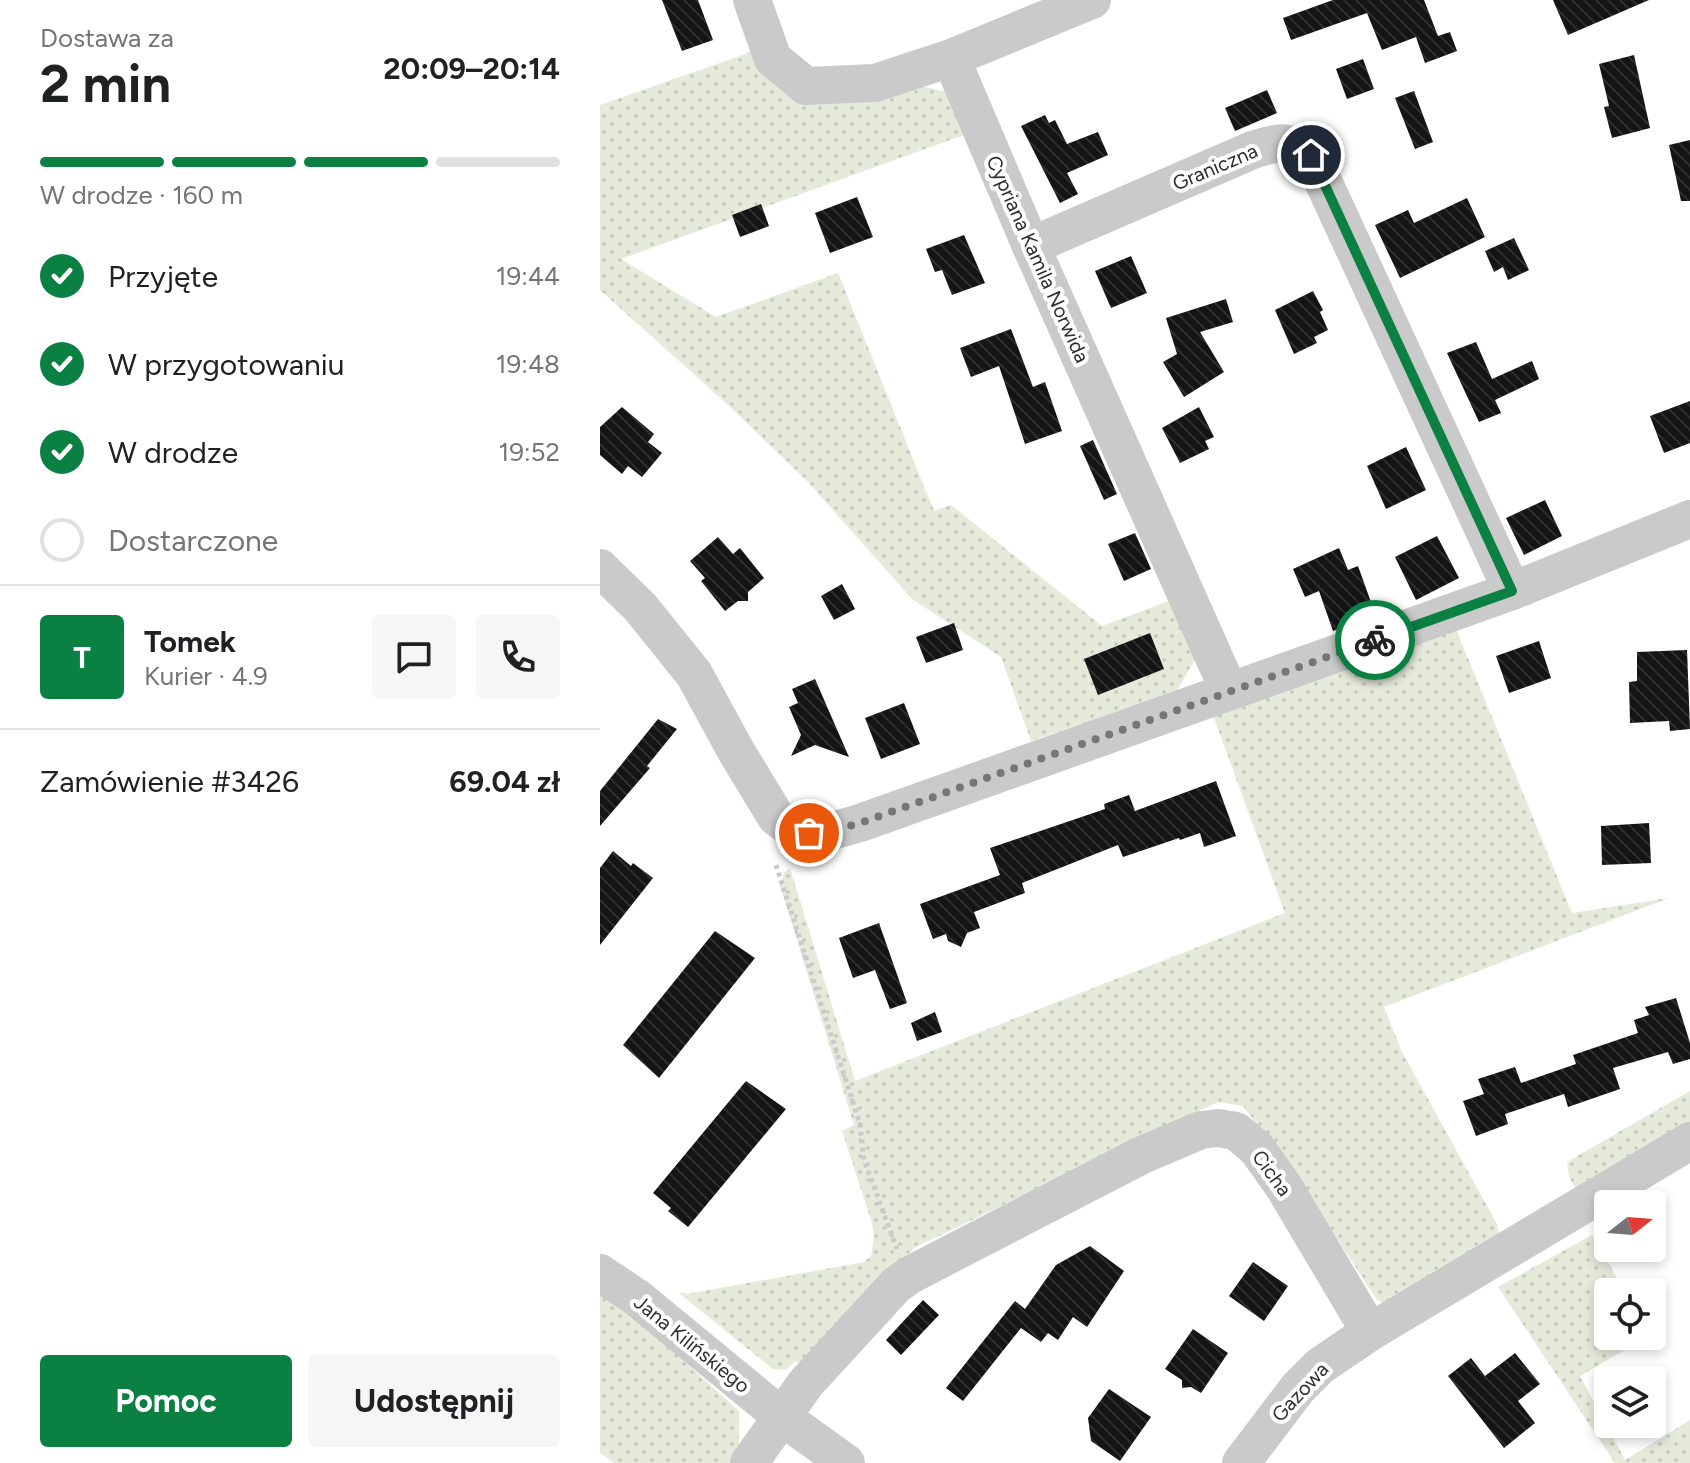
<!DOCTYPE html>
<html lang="pl">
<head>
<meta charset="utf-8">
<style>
	body { margin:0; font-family:Figtree,sans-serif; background:#f6f6f6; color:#202124; height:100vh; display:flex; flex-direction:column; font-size:30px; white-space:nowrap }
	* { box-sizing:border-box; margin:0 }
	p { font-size:26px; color:#757577 }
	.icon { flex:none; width:44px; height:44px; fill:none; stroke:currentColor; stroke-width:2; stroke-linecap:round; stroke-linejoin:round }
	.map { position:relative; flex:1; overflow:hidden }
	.side { display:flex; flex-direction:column; background:#fff; width:600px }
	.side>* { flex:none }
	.needle { width:52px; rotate:73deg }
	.controls { position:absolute; left:994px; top:1190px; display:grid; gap:16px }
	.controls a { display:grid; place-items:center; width:72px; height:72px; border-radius:8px; background:#fff; box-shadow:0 4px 12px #0003; font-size:40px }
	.pin { position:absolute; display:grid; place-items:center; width:68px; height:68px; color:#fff; margin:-34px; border:4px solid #fff; border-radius:50%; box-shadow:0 2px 8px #0007 }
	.courier { position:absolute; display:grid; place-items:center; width:80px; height:80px; margin:-40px; border:6px solid #0b8043; border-radius:50%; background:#fff; color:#222; box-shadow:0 2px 10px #0007 }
	.summary em { font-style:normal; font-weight:700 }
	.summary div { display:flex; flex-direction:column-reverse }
	.summary { display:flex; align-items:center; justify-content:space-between; height:136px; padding:0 40px }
	h1 { font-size:52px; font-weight:700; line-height:60px }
	.bar { display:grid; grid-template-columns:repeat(4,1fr); gap:12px 8px; align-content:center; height:96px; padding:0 40px }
	.bar i { height:10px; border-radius:6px; background:#e0e0e0 }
	.bar .active { background:#0b8043 }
	.bar p { grid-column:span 4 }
	.line { display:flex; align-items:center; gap:20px; padding:0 40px; border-top:2px solid #e0e0e0 }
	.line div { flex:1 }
	.round { display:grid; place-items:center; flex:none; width:84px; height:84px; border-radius:8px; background:#f6f6f6 }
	ol { padding:0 40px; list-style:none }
	li { display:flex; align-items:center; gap:24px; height:88px }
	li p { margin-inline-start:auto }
	li .icon { padding:8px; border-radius:50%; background:#0b8043; color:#fff; stroke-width:4 }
	li:last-child { color:#757577 }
	li i { width:44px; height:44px; border:4px solid #e0e0e0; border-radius:50% }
	.button { display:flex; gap:16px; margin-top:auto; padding:16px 40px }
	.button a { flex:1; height:92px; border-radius:8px; background:#0b8043; color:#fff; font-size:32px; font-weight:700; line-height:92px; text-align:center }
	.button a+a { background:#f6f6f6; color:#202124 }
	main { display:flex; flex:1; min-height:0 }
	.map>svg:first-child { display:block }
	.grass { fill:url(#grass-dots) }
	.building { fill:url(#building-back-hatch) }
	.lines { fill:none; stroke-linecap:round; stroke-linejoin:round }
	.path { stroke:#cacaca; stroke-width:5; stroke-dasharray:4 4; stroke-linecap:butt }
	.minor { stroke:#cacaca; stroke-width:38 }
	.done { stroke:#767676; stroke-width:8; stroke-dasharray:0 14.4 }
	.route { stroke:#0b8043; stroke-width:10 }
	.labels { text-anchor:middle; stroke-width:8; stroke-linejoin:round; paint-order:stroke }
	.street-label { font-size:20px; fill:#2d2d2d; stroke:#fff }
</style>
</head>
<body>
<main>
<section class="side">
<div class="summary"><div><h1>2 min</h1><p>Dostawa za</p></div><em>20:09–20:14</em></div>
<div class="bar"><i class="active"></i><i class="active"></i><i class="active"></i><i></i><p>W drodze · 160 m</p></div>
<ol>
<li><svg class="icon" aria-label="check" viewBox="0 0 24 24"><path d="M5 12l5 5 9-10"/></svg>Przyjęte<p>19:44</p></li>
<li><svg class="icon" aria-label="check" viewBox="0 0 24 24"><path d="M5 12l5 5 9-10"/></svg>W przygotowaniu<p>19:48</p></li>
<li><svg class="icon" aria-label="check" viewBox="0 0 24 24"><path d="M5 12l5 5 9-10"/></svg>W drodze<p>19:52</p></li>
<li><i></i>Dostarczone</li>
</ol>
<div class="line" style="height:144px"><b class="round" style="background:#0b8043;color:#fff">T</b><div><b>Tomek</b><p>Kurier · 4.9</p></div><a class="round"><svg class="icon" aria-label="chat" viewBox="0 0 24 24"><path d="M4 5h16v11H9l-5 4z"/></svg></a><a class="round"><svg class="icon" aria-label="phone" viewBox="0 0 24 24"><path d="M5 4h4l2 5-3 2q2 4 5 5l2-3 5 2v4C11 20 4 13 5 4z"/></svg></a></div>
<div class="line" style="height:104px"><div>Zamówienie #3426</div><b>69.04 zł</b></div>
<div class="button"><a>Pomoc</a><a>Udostępnij</a></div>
</section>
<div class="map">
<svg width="1090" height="1463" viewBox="0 0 1090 1463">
	<defs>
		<pattern id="grass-dots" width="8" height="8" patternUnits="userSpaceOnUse" patternTransform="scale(2)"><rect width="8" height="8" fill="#e5eadb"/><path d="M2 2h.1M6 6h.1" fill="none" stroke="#c5c9bc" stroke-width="1.8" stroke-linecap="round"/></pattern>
		<pattern id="building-back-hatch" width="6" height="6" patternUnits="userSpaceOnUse" patternTransform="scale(2)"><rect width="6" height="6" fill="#141414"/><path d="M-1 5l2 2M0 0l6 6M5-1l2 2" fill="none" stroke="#2e2e2e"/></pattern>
	</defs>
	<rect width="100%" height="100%" fill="#fff"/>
	<g class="grass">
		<polygon points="151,52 175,85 321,86 347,92 372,132 21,259 116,317 238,273 334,511 351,505 502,626 574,599 597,656 576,692 431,741 401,657 312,599 207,481 127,404 0,290 0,105"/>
		<polygon points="856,629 972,913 1069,898 784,1007 802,1052 897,1224 899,1234 784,1303 777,1300 694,1173 643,1106 618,1102 316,1247 288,1272 203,1366 195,1361 186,1370 173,1369 80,1294 81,1292 87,1294 264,1262 271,1256 274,1238 272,1223 242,1131 254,1125 180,885 185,871 190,868 255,1081 685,913 613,715"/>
		<polygon points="1090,1091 1090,1126 978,1193 969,1177 967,1162"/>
		<polygon points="992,1235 1025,1292 1008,1292 1008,1336 1049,1336 980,1376 1025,1460 1090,1420 1090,1463 1015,1463 898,1287"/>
		<polygon points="0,1294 52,1332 139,1411 139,1451 129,1463 14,1463 0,1453"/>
	</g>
	<g class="building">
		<polygon points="62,0 98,0 113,40 82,51"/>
		<polygon points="733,0 824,0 838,36 850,32 857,51 825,63 816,37 782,50 767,13 691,40 683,18"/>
		<polygon points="953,0 1049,0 968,35"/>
		<polygon points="1034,55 1050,128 1012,138 1004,107 1009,106 999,64"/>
		<polygon points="763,59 774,89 747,99 736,69"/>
		<polygon points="667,90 677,113 635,131 625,108"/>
		<polygon points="814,91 833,142 815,149 795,98"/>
		<polygon points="445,115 449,123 455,120 467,144 498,132 508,155 467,173 478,194 460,203 421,126"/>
		<polygon points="1090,140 1090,201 1081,201 1069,145"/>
		<polygon points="257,197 273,237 230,253 215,213"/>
		<polygon points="867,198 885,237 800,278 775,225 808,210 814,223"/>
		<polygon points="161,204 169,226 140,237 132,215"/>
		<polygon points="364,235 385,283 352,295 342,270 335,272 326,249"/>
		<polygon points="914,238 929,270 908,280 903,267 894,272 885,251"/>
		<polygon points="531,256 547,293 511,308 495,271"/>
		<polygon points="713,291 723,310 720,312 728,330 714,337 717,343 694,354 675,310"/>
		<polygon points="626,299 633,322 600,332 624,372 584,397 563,362 577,354 566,318"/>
		<polygon points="411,329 433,387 445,382 462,431 425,444 399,366 371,377 360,348"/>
		<polygon points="876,342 892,379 932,361 939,379 895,400 901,413 879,422 847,353"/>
		<polygon points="1090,401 1090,443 1064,453 1050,416"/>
		<polygon points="22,407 54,434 48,442 62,453 42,477 28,466 22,474 0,455 0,427"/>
		<polygon points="599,407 614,437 605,441 609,449 580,463 562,428"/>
		<polygon points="493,440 517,494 504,500 480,446"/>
		<polygon points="806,447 826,490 786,509 767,466"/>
		<polygon points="945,500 962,536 924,555 906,518"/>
		<polygon points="535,533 551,569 524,581 508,544"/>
		<polygon points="837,536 859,578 816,600 795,557"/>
		<polygon points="118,537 133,554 140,548 164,578 148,592 148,601 138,601 125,611 101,581 105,578 90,561"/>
		<polygon points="739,548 748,570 758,566 772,605 766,607 769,618 733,631 719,591 705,597 693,569"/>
		<polygon points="242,584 255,609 234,620 221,596"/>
		<polygon points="354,623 363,650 326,663 316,637"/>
		<polygon points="550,633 564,669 498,695 484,659"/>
		<polygon points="939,641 951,678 909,693 896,656"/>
		<polygon points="1087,650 1090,729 1070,731 1069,721 1030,723 1029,682 1037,681 1037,652"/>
		<polygon points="215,679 249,757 215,745 191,756 201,735 189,707 198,703 192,689"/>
		<polygon points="304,703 320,744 281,759 265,718"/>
		<polygon points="58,719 77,729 47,766 50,768 0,826 0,791"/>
		<polygon points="616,781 636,836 604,847 600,833 580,840 579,838 523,857 518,845 422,883 425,893 374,912 380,928 367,933 361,947 348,941 346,934 333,939 320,904 400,875 390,848 505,809 504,804 529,795 535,811"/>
		<polygon points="1049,823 1051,863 1002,865 1001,826"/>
		<polygon points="13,851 31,866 33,863 53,878 0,945 0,868"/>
		<polygon points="279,923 307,1003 290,1009 275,970 253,978 239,938"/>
		<polygon points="115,931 155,958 59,1078 23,1045"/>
		<polygon points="1076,998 1090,1043 1090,1059 1073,1064 1068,1052 1013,1068 1020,1089 968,1107 964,1094 905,1114 908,1124 876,1136 863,1101 884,1094 878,1079 915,1067 921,1083 976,1064 973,1055 1038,1033 1034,1020 1049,1015 1045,1007"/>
		<polygon points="335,1012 342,1032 317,1041 311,1023"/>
		<polygon points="146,1081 186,1109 88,1227 68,1211 71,1208 53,1193"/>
		<polygon points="490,1246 524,1271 487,1327 473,1317 458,1340 448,1333 441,1342 421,1328 363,1401 346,1388 415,1301 425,1309 456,1265"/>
		<polygon points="653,1262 688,1286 664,1321 629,1296"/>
		<polygon points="323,1300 339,1315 301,1355 286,1340"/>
		<polygon points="593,1329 628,1353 601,1393 591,1387 582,1388 582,1380 565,1369"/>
		<polygon points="915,1353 940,1384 918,1401 935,1423 904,1448 848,1376 871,1358 885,1376"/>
		<polygon points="509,1389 551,1417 520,1461 491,1441 488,1418"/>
	</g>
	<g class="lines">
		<polyline class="path" points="176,865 260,1124 264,1160 297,1249"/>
		<g class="minor">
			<polyline points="152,0 173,59 206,86 275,83 351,58 492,0"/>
			<polyline points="351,58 431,246 629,691"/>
			<path d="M431 246 655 149C681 142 689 139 711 155L912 591"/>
			<polyline points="0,568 40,607 94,674 136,751 176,817 191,828 209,833 225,833 260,823 912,591 1090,519"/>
			<polyline points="0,1273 36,1297 182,1417 246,1463"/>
			<polyline points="149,1463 206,1383 296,1285 310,1275 542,1155 601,1130 618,1128 636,1131 657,1149 684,1187 770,1332"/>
			<polyline points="641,1463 698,1388 720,1366 770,1332 1090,1141"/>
		</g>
	</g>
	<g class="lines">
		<polyline class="done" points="209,833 225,833 260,823 775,640"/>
		<polyline class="route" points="711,155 912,591 775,640"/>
	</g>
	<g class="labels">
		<g class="street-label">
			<text transform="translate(615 167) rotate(-23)" y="7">Graniczna</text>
			<text transform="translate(438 259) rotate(66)" y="7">Cypriana Kamila Norwida</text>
			<text transform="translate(672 1173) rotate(54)" y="7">Cicha</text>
			<text transform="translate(92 1344) rotate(39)" y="7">Jana Kilińskiego</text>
			<text transform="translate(700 1392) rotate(-47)" y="7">Gazowa</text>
		</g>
	</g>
</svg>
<div class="controls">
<a><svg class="needle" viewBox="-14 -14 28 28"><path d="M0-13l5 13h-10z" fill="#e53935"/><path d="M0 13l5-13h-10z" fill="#757577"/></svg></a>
<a><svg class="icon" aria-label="locate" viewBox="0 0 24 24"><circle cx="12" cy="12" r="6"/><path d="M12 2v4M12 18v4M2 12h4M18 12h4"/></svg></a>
<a><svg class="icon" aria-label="layers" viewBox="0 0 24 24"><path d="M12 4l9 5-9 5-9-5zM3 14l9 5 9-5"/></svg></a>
</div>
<div class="pin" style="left:209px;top:833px;background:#ea580c"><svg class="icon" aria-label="bag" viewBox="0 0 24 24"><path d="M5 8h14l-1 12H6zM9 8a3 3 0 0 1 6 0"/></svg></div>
<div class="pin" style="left:711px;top:155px;background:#1f2937"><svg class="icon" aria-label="home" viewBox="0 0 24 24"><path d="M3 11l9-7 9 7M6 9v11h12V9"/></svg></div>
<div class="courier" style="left:775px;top:640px"><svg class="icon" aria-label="bike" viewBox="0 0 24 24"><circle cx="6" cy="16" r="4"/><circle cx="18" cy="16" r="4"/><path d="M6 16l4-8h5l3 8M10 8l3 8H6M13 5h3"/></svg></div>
</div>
</main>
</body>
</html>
